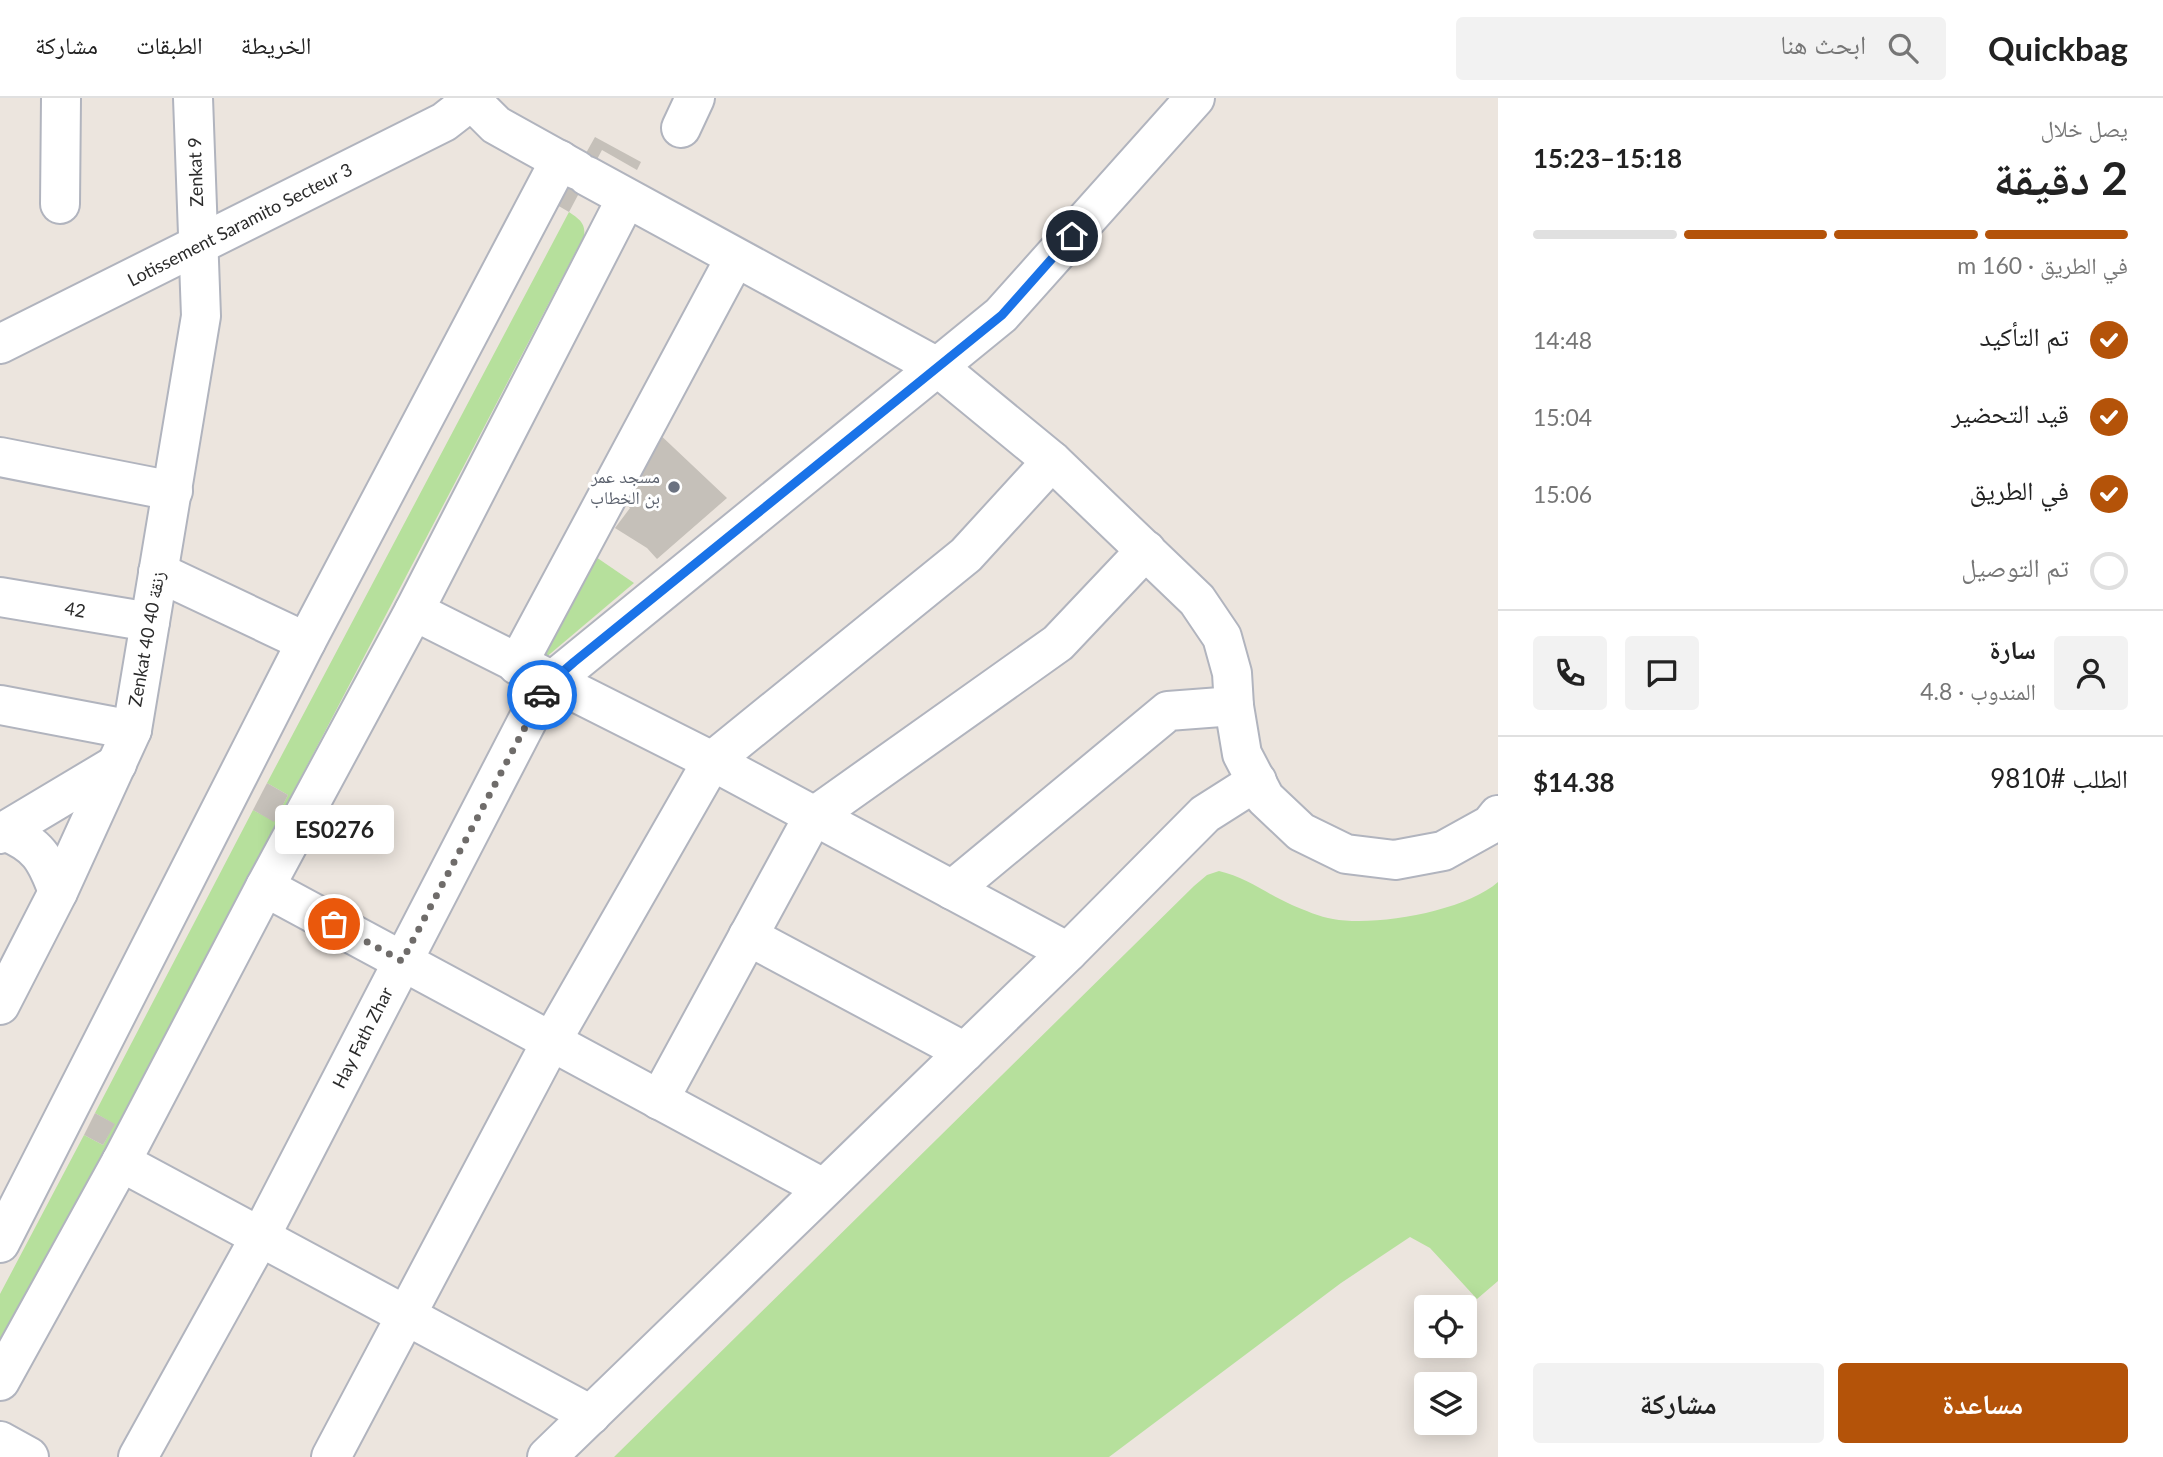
<!DOCTYPE html>
<html lang="ar">
<head>
<meta charset="utf-8">
<style>
	body { margin:0; font-family:Lato,"Noto Naskh Arabic",sans-serif; background:#f2f2f2; color:#222; direction:rtl; height:100vh; display:flex; flex-direction:column; font-size:26px; white-space:nowrap }
	* { box-sizing:border-box; margin:0 }
	p { font-size:23px; color:#767676 }
	.icon { flex:none; width:38px; height:38px; fill:none; stroke:currentColor; stroke-width:2; stroke-linecap:round; stroke-linejoin:round }
	.map { position:relative; flex:1; overflow:hidden; direction:ltr }
	.details { display:flex; flex-direction:column; background:#fff; width:665px }
	.details>* { flex:none }
	.fabs { position:absolute; left:1414px; top:1197px; display:grid; gap:14px }
	.fabs a { display:grid; place-items:center; width:63px; height:63px; border-radius:7px; background:#fff; box-shadow:0 4px 18px #0003; font-size:35px }
	.pin { position:absolute; display:grid; place-items:center; width:60px; height:60px; color:#fff; margin:-30px; border:4px solid #fff; border-radius:50%; box-shadow:0 2px 7px #0007 }
	.courier { position:absolute; display:grid; place-items:center; width:70px; height:70px; margin:-35px; border:5px solid #1a73e8; border-radius:50%; background:#fff; color:#222; box-shadow:0 2px 9px #0007 }
	.bubble { position:absolute; height:49px; border-radius:7px; background:#fff; box-shadow:0 4px 18px #0003; font-size:23px; font-weight:700; line-height:49px; text-align:center; direction:rtl }
	.head em { font-style:normal; font-weight:700 }
	.head div { display:flex; flex-direction:column-reverse }
	.head { display:flex; align-items:center; justify-content:space-between; height:119px; padding:0 35px }
	h1 { font-size:46px; font-weight:700; line-height:52px }
	.bar { display:grid; grid-template-columns:repeat(4,1fr); gap:10px 7px; align-content:center; height:84px; padding:0 35px }
	.bar i { height:9px; border-radius:5px; background:#e0e0e0 }
	.bar .active { background:#b45309 }
	.bar p { grid-column:span 4 }
	.line { display:flex; align-items:center; gap:18px; padding:0 35px; border-top:2px solid #e0e0e0 }
	.line div { flex:1 }
	.round { display:grid; place-items:center; flex:none; width:74px; height:74px; border-radius:7px; background:#f2f2f2 }
	ol { padding:0 35px; list-style:none }
	li { display:flex; align-items:center; gap:21px; height:77px }
	li p { margin-inline-start:auto }
	li .icon { padding:7px; border-radius:50%; background:#b45309; color:#fff; stroke-width:4 }
	li:last-child { color:#767676 }
	li i { width:38px; height:38px; border:4px solid #e0e0e0; border-radius:50% }
	.cta { display:flex; gap:14px; margin-top:auto; padding:14px 35px }
	.cta a { flex:1; height:80px; border-radius:7px; background:#b45309; color:#fff; font-size:28px; font-weight:700; line-height:80px; text-align:center }
	.cta a+a { background:#f2f2f2; color:#222 }
	header { display:flex; align-items:center; gap:42px; box-sizing:border-box; height:98px; padding:0 35px; background:#fff; border-bottom:2px solid #e0e0e0 }
	header strong { font-size:33px }
	nav { display:flex; gap:38px; margin-inline-start:auto; font-size:24px }
	.search { width:490px; height:63px; background:#f2f2f2; display:flex; align-items:center; gap:18px; box-sizing:border-box; padding:0 24px; border-radius:7px; color:#767676; font-size:26px }
	main { display:flex; flex:1; min-height:0 }
	.map>svg:first-child { display:block }
	.green { fill:#b6e09c }
	.building { fill:#c5c0b9 }
	.lines { fill:none; stroke-linecap:round; stroke-linejoin:round }
	.minor-casing { stroke:#b1b4be; stroke-width:42 }
	.minor { stroke:#fff; stroke-width:38 }
	.done { stroke:#6f6c6a; stroke-width:7; stroke-dasharray:0 12.6 }
	.route { stroke:#1a73e8; stroke-width:9 }
	.worship-dot { fill:#6b7280; stroke:#fff; stroke-width:2.5 }
	.labels { text-anchor:middle; stroke-width:6; stroke-linejoin:round; paint-order:stroke }
	.street-label { font-size:18px; fill:#2b2b2b; stroke:#fff }
	.worship-label { font-size:18px; fill:#5b616d; stroke:#fff; text-anchor:end }
</style>
</head>
<body>
<header>
<strong>Quickbag</strong>
<div class="search"><svg class="icon" aria-label="search" viewBox="0 0 24 24"><circle cx="10" cy="10" r="6"/><path d="M15 15l6 6"/></svg>ابحث هنا</div>
<nav><a>الخريطة</a><a>الطبقات</a><a>مشاركة</a></nav>
</header>
<main>
<section class="details">
<div class="head"><div><h1>2 دقيقة</h1><p>يصل خلال</p></div><em>15:18–15:23</em></div>
<div class="bar"><i class="active"></i><i class="active"></i><i class="active"></i><i></i><p>في الطريق · 160 m</p></div>
<ol>
<li><svg class="icon" aria-label="check" viewBox="0 0 24 24"><path d="M5 12l5 5 9-10"/></svg>تم التأكيد<p>14:48</p></li>
<li><svg class="icon" aria-label="check" viewBox="0 0 24 24"><path d="M5 12l5 5 9-10"/></svg>قيد التحضير<p>15:04</p></li>
<li><svg class="icon" aria-label="check" viewBox="0 0 24 24"><path d="M5 12l5 5 9-10"/></svg>في الطريق<p>15:06</p></li>
<li><i></i>تم التوصيل</li>
</ol>
<div class="line" style="height:126px"><a class="round"><svg class="icon" aria-label="person" viewBox="0 0 24 24"><circle cx="12" cy="8" r="4"/><path d="M4 21q1-7 8-7t8 7"/></svg></a><div><b>سارة</b><p>المندوب · 4.8</p></div><a class="round"><svg class="icon" aria-label="chat" viewBox="0 0 24 24"><path d="M4 5h16v11H9l-5 4z"/></svg></a><a class="round"><svg class="icon" aria-label="phone" viewBox="0 0 24 24"><path d="M5 4h4l2 5-3 2q2 4 5 5l2-3 5 2v4C11 20 4 13 5 4z"/></svg></a></div>
<div class="line" style="height:91px"><div>الطلب #9810</div><b>$14.38</b></div>
<div class="cta"><a>مساعدة</a><a>مشاركة</a></div>
</section>
<div class="map">
<svg width="1498" height="1359" viewBox="0 0 1498 1359">
	<rect width="100%" height="100%" fill="#ece5de"/>
	<g class="green">
		<path d="M569 114C579 121 586 125 584 138L0 1255V1196L84 1037 103 1047 114 1026 95 1015 253 712 274 723 288 697 267 685Z"/>
		<polygon points="593,457 634,485 544,561 538,558"/>
		<path d="M1219 773C1246 779 1267 796 1292 807 1304 812 1320 819 1333 821 1376 829 1465 813 1498 784V1183L1477 1201 1430 1150 1410 1139 1341 1185 1109 1359H614L1194 788 1207 777Z"/>
	</g>
	<g class="building">
		<polygon points="595,39 641,64 637,72 602,52 569,114 557,107"/>
		<polygon points="655,332 727,400 657,461 647,450 615,430 630,410 623,405"/>
		<polygon points="267,685 288,697 274,724 253,712"/>
		<polygon points="95,1015 115,1026 103,1047 84,1037"/>
	</g>
	<g class="lines">
		<g class="minor-casing">
			<g id="minor">
				<polyline points="472,3 496,27 577,72"/>
				<polyline points="681,30 695,0"/>
				<polyline points="587,78 939,270 1052,363 1197,502 1222,539 1232,575 1234,608 1242,656 1265,700 1301,734 1346,756 1395,762 1443,753 1490,727 1498,717"/>
				<polyline points="60,106 61,0"/>
				<polyline points="0,246 444,24 475,0"/>
				<polyline points="0,359 173,393"/>
				<polyline points="158,474 306,544"/>
				<polyline points="0,499 150,524"/>
				<polyline points="414,513 712,663 1068,854"/>
				<polyline points="517,567 735,160"/>
				<polyline points="0,607 132,632"/>
				<path d="M4 733C38 746 46 761 58 794"/>
				<polyline points="0,736 117,666"/>
				<polyline points="265,789 823,1090"/>
				<polyline points="952,792 1168,613 1234,608"/>
				<polyline points="748,838 965,954"/>
				<polyline points="0,907 58,794 132,632 201,218 193,0"/>
				<polyline points="659,1002 813,719 1058,545 1146,452"/>
				<polyline points="121,1064 591,1317"/>
				<polyline points="0,1145 306,544 560,62"/>
				<polyline points="0,1283 121,1064 265,789 414,513 626,101"/>
				<polyline points="0,1343 29,1359"/>
				<polyline points="138,1359 260,1139 537,604 551,584 1001,217 1195,0"/>
				<polyline points="331,1359 551,944 712,663 966,457 1052,363"/>
				<polyline points="547,1359 1068,854 1205,716 1257,683"/>
			</g>
		</g>
		<use href="#minor" class="minor"/>
	</g>
	<g class="lines">
		<polyline class="done" points="334,826 402,863 542,597"/>
		<polyline class="route" points="542,597 551,584 574,564 1002,217 1072,138"/>
	</g>
	<circle class="worship-dot" cx="674" cy="389" r="7"/>
	<g class="labels">
		<g class="street-label">
			<text transform="translate(196 74) rotate(-92)" y="6">Zenkat 9</text>
			<text transform="translate(240 127) rotate(-27)" y="6">Lotissement Saramito Secteur 3</text>
			<text transform="translate(75 512) rotate(10)" y="6">42</text>
			<text transform="translate(147 541) rotate(-80)" y="6">Zenkat 40 زنقة 40</text>
			<text transform="translate(363 940) rotate(-63)" y="6">Hay Fath Zhar</text>
		</g>
		<g class="worship-label">
			<text x="660" y="385">مسجد عمر<tspan x="660" dy="21">بن الخطاب</tspan></text>
		</g>
	</g>
</svg>
<div class="fabs">
<a><svg class="icon" aria-label="locate" viewBox="0 0 24 24"><circle cx="12" cy="12" r="6"/><path d="M12 2v4M12 18v4M2 12h4M18 12h4"/></svg></a>
<a><svg class="icon" aria-label="layers" viewBox="0 0 24 24"><path d="M12 4l9 5-9 5-9-5zM3 14l9 5 9-5"/></svg></a>
</div>
<div class="pin" style="left:334px;top:826px;background:#ea580c"><svg class="icon" aria-label="bag" viewBox="0 0 24 24"><path d="M5 8h14l-1 12H6zM9 8a3 3 0 0 1 6 0"/></svg></div>
<div class="pin" style="left:1072px;top:138px;background:#1f2937"><svg class="icon" aria-label="home" viewBox="0 0 24 24"><path d="M3 11l9-7 9 7M6 9v11h12V9"/></svg></div>
<div class="courier" style="left:542px;top:597px"><svg class="icon" aria-label="car" viewBox="0 0 24 24"><path d="M5 17H2v-5l4-1 3-4h7l3 4 3 1v5h-3M9 17h6M6 11h13"/><circle cx="7" cy="17" r="2"/><circle cx="17" cy="17" r="2"/></svg></div>
<div class="bubble" style="left:275px;top:707px;width:119px">ES0276</div>
</div>
</main>
</body>
</html>
